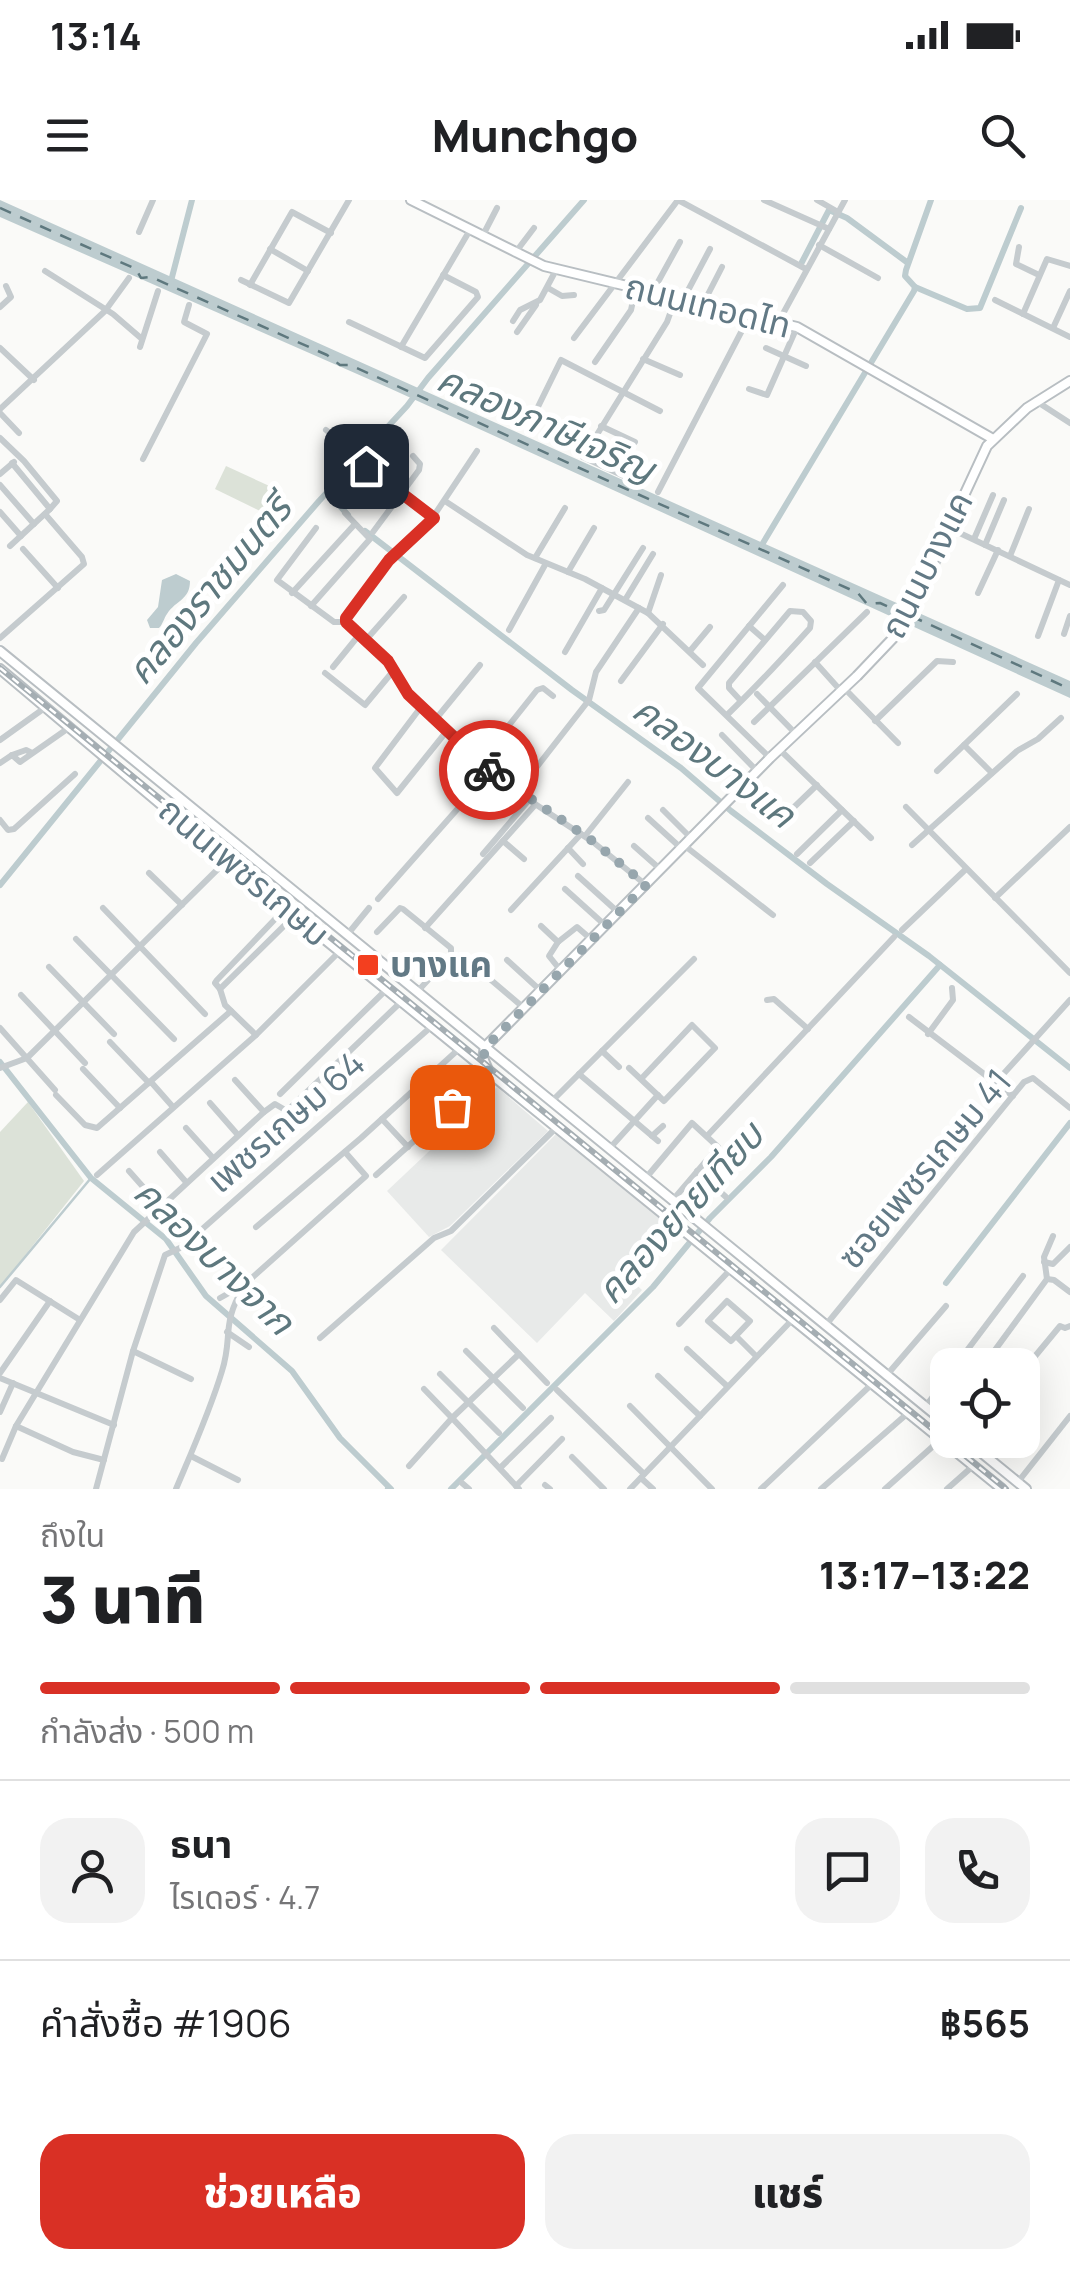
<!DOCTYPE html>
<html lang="th">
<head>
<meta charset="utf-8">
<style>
	body { margin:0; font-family:Manrope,"Noto Sans Thai",sans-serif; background:#f2f2f2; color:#202124; height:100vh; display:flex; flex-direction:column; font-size:38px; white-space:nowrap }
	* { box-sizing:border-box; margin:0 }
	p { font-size:32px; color:#757577 }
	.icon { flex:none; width:55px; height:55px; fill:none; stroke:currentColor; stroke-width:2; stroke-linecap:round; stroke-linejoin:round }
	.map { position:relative; height:1289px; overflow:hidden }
	.drawer { display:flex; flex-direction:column; background:#fff; flex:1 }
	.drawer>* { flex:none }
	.fabs { position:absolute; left:930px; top:1148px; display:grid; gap:20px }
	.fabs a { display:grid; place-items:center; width:110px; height:110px; border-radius:20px; background:#fff; box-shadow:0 10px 40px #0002; font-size:50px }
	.pin { position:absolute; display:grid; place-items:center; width:85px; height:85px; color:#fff; margin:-42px; border-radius:20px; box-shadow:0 5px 15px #0006 }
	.courier { position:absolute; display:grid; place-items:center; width:100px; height:100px; margin:-50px; border:8px solid #d93025; border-radius:50%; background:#fff; color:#222; box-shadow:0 2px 12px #0007 }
	.summary em { font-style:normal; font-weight:800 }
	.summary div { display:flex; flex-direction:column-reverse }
	.summary { display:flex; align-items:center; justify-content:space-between; height:170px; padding:0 40px }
	h1 { font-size:65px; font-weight:800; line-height:75px }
	.bar { display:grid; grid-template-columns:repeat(4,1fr); gap:15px 10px; align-content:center; height:120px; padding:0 40px }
	.bar i { height:12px; border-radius:8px; background:#e0e0e0 }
	.bar .current { background:#d93025 }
	.bar p { grid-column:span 4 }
	.line { display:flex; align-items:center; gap:25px; padding:0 40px; border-top:2px solid #e0e0e0 }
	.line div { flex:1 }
	.round { display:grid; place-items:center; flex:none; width:105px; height:105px; border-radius:30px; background:#f2f2f2 }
	.button { display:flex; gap:20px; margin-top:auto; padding:20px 40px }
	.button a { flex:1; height:115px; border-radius:30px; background:#d93025; color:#fff; font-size:40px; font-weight:800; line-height:115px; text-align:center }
	.button a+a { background:#f2f2f2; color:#202124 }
	.status { display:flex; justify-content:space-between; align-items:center; height:70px; padding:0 50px; background:#fff; direction:ltr }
	.status svg { height:28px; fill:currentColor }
	header { display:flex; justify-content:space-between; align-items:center; height:130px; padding:0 40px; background:#fff; font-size:45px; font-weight:800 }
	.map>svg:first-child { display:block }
	.built { fill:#e8eae9 }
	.green { fill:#dce2d8 }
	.water { fill:#bdcccf }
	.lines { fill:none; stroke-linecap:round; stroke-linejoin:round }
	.stream { stroke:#bdcccf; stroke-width:2.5 }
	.canal { stroke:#bdcccf; stroke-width:6 }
	.ferry { stroke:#5e787e; stroke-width:2.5; stroke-dasharray:12 10; stroke-linecap:butt }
	.major-casing { stroke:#b8bec2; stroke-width:12 }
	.minor { stroke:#c5cbce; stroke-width:6 }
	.major { stroke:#fff; stroke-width:8 }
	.rail-casing { stroke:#a5aeb3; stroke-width:6 }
	.rail { stroke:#fff; stroke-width:2.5; stroke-dasharray:8; stroke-linecap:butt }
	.major-bridge-casing { stroke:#b8bec2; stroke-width:12; stroke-linecap:butt }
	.major-bridge { stroke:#fff; stroke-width:8 }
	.done { stroke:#97a6ad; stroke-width:10; stroke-dasharray:0 18 }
	.route { stroke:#d93025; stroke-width:12 }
	.poi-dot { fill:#f33f1f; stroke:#fff; stroke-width:4 }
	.labels { text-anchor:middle; stroke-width:10; stroke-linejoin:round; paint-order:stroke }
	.street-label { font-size:35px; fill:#627985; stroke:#fff }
	.poi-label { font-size:35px; font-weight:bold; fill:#627985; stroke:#fff; text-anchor:start }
	.water-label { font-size:38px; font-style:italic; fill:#5e787e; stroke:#fff }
</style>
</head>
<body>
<div class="status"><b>13:14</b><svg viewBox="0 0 49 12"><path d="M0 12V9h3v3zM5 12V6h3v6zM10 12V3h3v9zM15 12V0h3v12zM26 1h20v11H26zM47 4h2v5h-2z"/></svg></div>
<header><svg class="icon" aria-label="menu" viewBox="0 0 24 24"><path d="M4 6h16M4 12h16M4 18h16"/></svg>Munchgo<svg class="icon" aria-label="search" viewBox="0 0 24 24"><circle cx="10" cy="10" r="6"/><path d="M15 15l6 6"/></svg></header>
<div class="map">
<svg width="1070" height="1289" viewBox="0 0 1070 1289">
	<rect width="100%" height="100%" fill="#fafaf8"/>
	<g class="built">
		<polygon points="497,887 548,931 450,1026 429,1037 387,991"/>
		<polygon points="557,933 667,1023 644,1054 646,1058 629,1078 642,1090 614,1121 585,1093 537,1143 441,1050"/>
	</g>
	<g class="green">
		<polygon points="226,266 276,289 264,313 215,289"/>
		<polygon points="28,902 84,981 0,1087 0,932"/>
	</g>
	<g class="water">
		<polygon points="0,0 1070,481 1070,498 389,188 0,17"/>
		<path d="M176 374 190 381C190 400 176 400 167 414 164 418 163 424 159 428H150L147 420 158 407 162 380Z"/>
	</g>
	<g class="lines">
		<g class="stream">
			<polyline points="0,1087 91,978"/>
			<polyline points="386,1289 387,1285"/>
		</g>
		<g class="canal">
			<polyline points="802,62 829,10 847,18 908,63"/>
			<polyline points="171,81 192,0"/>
			<polyline points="915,87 967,109 980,108 1021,8"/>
			<polyline points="329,294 348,315"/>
			<polyline points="365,331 572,490 681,568 731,611 827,684 929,756 1070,868"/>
			<polyline points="760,348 914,91 915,87 905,76 906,70 931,0"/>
			<polyline points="0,685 196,443 319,301 407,206 428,178 584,0"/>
			<polyline points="0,862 91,978 166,1039 206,1096 292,1171 340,1238 391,1289"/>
			<polyline points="946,1083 1070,923"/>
			<polyline points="451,1289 653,1087 710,1018 771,957 940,765"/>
		</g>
		<g class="ferry">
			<polyline points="0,8 136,69 141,78 151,77 327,155 340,165 350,165 858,393 867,404 880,403 903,413"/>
			<polyline points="911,416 1070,489"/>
		</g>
		<g class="major-casing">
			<g id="major">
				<polyline points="411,0 544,66 797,127 993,239"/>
				<polyline points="941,345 987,246 1027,208 1070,181"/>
				<polyline points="0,451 948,1225"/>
				<polyline points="0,469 227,660 1002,1289"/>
				<polyline points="488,870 483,858 485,847 770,558 857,476"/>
				<polyline points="966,1240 1026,1289"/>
			</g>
		</g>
		<g class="minor">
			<polyline points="678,0 806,69"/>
			<polyline points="764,0 829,29"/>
			<polyline points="817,0 838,12"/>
			<polyline points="139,32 153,0"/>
			<polyline points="482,37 497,8"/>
			<polyline points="819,45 878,78"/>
			<polyline points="1019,47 1016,64 1039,75"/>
			<polyline points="270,49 308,71"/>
			<polyline points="515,53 534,28"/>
			<polyline points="45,71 113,114 142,139"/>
			<polyline points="241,80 289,103 349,0"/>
			<polyline points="250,85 292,12 331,33"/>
			<polyline points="548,88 562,96 574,95"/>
			<polyline points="653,91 680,42"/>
			<polyline points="684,98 710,49"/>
			<polyline points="995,100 1070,137"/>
			<polyline points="703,104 722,67"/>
			<polyline points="0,107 11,97 6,86"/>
			<polyline points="1023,114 1047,59 1070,66"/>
			<polyline points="513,121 520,110 540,100 556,70"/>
			<polyline points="779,121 845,0"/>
			<polyline points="349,122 425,158 478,97 476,92 443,75"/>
			<polyline points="1053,128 1070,91"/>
			<polyline points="517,132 536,105"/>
			<polyline points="574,138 678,0"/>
			<polyline points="140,147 158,91"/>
			<polyline points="401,147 470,30"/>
			<polyline points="0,148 34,180"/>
			<polyline points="766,148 806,166"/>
			<polyline points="643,159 680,175"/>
			<polyline points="595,162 631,110 636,87"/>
			<polyline points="749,189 767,195 797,127"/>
			<polyline points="1036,201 1070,223"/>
			<polyline points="0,209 105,111 129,78"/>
			<polyline points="0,213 19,233"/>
			<polyline points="530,223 561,160 660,211"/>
			<polyline points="601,226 635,242"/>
			<polyline points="326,230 433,317"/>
			<polyline points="0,238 24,261 57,301 50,309"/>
			<polyline points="477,251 433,317 389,360 346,417 346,422 388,461 408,494 479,563 529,600 593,642 646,685"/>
			<polyline points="143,259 207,134 184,122 189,105"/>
			<polyline points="0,274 14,262"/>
			<polyline points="626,277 583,257 667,122 676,97"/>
			<polyline points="0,285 34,324"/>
			<polyline points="658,292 750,115"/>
			<polyline points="445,301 527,355 585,379 648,413 703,465"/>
			<polyline points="0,312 21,336"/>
			<polyline points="316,328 277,380 334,422 346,422"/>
			<polyline points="949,328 1070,385"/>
			<polyline points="373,332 419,270 420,264 413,256"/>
			<polyline points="974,339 993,295"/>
			<polyline points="985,345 1004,300"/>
			<polyline points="10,346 50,309 12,263"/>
			<polyline points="23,349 58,388"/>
			<polyline points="1010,356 1029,309"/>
			<polyline points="535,358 565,308"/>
			<polyline points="568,372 594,328"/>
			<polyline points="292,393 355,324"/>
			<polyline points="921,393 915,386 938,339 945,332"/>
			<polyline points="922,393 950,339 949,329"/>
			<polyline points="978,393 998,350"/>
			<polyline points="625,400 653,354"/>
			<polyline points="311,406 370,339 345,313"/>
			<polyline points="599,411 604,410 643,348"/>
			<polyline points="648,413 661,375"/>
			<polyline points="749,426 765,440"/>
			<polyline points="509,430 545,365"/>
			<polyline points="1064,434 1070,416"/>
			<polyline points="1038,436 1059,380"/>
			<polyline points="0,438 84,364 82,357 45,314"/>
			<polyline points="365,441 404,397"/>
			<polyline points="690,451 710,427"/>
			<polyline points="565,452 602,388"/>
			<polyline points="815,462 841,491"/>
			<polyline points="333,467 359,435"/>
			<polyline points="325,473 365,505 394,470"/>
			<polyline points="621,481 663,424"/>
			<polyline points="844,488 898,543"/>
			<polyline points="757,494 796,534"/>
			<polyline points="421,507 375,568 397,593 446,532"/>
			<path d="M727 515C756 487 783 458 810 428L811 421 803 412 790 411 729 483V488L741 501"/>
			<polyline points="435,520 480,465"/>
			<polyline points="875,521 937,461 953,462"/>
			<polyline points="754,522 867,412"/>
			<polyline points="722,535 757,571"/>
			<polyline points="0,540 46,507"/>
			<polyline points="964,545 992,573"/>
			<polyline points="779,549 871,638"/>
			<polyline points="12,555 26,550 32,553"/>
			<polyline points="770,558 698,488 783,385"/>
			<polyline points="0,563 12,555 20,562 70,527"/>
			<polyline points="479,563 537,490 543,488 553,496"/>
			<polyline points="937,571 1017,494"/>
			<polyline points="518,591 589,500 596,472 639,408"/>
			<polyline points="906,607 1070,773"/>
			<polyline points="663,610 691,638"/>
			<polyline points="789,612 817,585"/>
			<polyline points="648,618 681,648"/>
			<polyline points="0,620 8,630 14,629 75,574"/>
			<polyline points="585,636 628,582"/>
			<polyline points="503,641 524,659"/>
			<polyline points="912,645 1017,551 1038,539 1061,518"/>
			<polyline points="634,646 660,669"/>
			<polyline points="685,646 773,715"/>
			<polyline points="568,648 583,664"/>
			<polyline points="483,654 529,600"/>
			<polyline points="797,654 842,610"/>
			<polyline points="810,663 854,621"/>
			<polyline points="149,673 182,705"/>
			<polyline points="578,676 619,713"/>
			<polyline points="565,689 606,726"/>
			<polyline points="995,698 1070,627"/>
			<polyline points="378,699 491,571"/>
			<polyline points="103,708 205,814"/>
			<polyline points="511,710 581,634"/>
			<polyline points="541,726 558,742"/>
			<polyline points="425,728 535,605"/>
			<polyline points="902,730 966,669"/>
			<polyline points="377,732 400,708 403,709 451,748 451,755 417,792"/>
			<polyline points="347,735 369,708"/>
			<polyline points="76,739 174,839"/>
			<polyline points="507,760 541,791"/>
			<polyline points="49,767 114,834"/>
			<polyline points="561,771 549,756 558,742 577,727 592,740"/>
			<polyline points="484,774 524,808"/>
			<polyline points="220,789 215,783 217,780 278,716"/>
			<polyline points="21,795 85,863"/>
			<polyline points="767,800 774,799 808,829"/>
			<polyline points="909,817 1013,896"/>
			<polyline points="0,828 55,890"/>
			<polyline points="928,834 953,800 952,788"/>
			<polyline points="256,835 225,805 220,789 295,715"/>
			<polyline points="110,842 149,883"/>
			<polyline points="602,851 619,867"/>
			<polyline points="0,868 27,858 227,660"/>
			<polyline points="629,868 664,901 715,848 692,825 641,879"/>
			<polyline points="83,869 120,908"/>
			<polyline points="579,874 658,941"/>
			<polyline points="235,880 264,912"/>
			<polyline points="997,881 1070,800"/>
			<polyline points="151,882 173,907"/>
			<polyline points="280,894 387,789"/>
			<polyline points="56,895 85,925 97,928 231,811"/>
			<polyline points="551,902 694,759"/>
			<polyline points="210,903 238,935"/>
			<polyline points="382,919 408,947"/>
			<polyline points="186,928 213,958"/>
			<polyline points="652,936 663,926"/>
			<polyline points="707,936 894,737"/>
			<polyline points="609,949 658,895"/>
			<polyline points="160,952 186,982"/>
			<polyline points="129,971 160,1006"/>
			<polyline points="697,971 726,997"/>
			<polyline points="97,975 256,835 340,751"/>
			<polyline points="376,975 490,873"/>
			<polyline points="645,979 692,923 718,947 672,1001"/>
			<polyline points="256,1027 361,938 460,848"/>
			<polyline points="1044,1062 1053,1064 1070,1047"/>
			<polyline points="1047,1079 1044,1057 1053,1036"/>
			<polyline points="220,1098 245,1084 366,976 345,952"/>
			<polyline points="0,1100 16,1080 80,1120"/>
			<polygon points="727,1101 750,1121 731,1141 708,1121"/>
			<polyline points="679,1124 731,1069"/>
			<polyline points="825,1126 1024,882 1033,878 1070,908"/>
			<polyline points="494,1128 547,1183"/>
			<polyline points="227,1132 249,1147"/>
			<polyline points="736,1136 756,1156"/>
			<polyline points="320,1138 434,1038 451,1031 557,927"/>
			<polyline points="687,1149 727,1186"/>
			<polyline points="133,1151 191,1179"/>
			<polyline points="466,1151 523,1208"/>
			<polyline points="956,1165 1023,1076"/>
			<polyline points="984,1165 1047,1079 1054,1080 1070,1092"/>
			<polyline points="1022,1172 1060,1126 1065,1128 1070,1126"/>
			<polyline points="0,1173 50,1101"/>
			<polyline points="440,1174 499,1233"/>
			<polyline points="658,1176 700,1216"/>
			<polyline points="886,1176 946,1106"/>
			<polyline points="0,1178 114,1225"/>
			<polyline points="424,1189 452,1218 519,1154"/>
			<polyline points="557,1190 644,1274"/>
			<polyline points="630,1206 712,1289"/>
			<polyline points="925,1207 948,1177"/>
			<polyline points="0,1212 13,1183"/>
			<polyline points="16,1226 73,1252 104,1260"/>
			<polyline points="191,1256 238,1280"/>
			<polyline points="572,1257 604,1289"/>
			<polyline points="2,1259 16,1226 134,1032 264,912 275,904 287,911 402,801"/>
			<polyline points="409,1266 452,1218 519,1289"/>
			<polyline points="500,1268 551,1218"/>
			<polyline points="641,1278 653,1289"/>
			<polyline points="1018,1282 1070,1216"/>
			<polyline points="462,1283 469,1289"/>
			<polyline points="545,1285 550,1289"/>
			<polyline points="516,1286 562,1239"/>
			<polyline points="96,1289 133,1151 165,1055 182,1047 432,826"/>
			<path d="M176 1289C192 1251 210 1211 222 1171 233 1137 221 1125 243 1088"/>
			<polyline points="630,1289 793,1119"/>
			<polyline points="761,1289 872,1184"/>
			<polyline points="821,1289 908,1213"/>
			<polyline points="885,1289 940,1240"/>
			<polyline points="947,1289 973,1266"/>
		</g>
		<use href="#major" class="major"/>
		<g class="rail-casing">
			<polyline id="rail" points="0,468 1006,1289"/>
		</g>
		<use href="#rail" class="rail"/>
		<g class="major-bridge-casing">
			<polyline id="major-bridge" points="857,476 897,434 941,345"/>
		</g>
		<use href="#major-bridge" class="major-bridge"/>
	</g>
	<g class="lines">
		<polyline class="done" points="452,907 490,873 483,862 485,848 646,685 594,642 489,570"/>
		<polyline class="route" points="366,266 434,318 389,360 346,418 346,422 388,461 408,494 489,570"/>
	</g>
	<rect class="poi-dot" x="356" y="753" width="24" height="24" rx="5"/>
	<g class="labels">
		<g class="street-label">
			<text transform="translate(708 106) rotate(14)" y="12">ถนนเทอดไท</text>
			<text transform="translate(927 365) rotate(-63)" y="12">ถนนบางแค</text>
			<text transform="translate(244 672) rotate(40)" y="12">ถนนเพชรเกษม</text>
			<text transform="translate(286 922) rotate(-41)" y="12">เพชรเกษม 64</text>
			<text transform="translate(925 969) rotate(-50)" y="12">ซอยเพชรเกษม 41</text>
		</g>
		<g class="poi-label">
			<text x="390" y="777">บางแค</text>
		</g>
		<g class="water-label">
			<text transform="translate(546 224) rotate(24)" y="13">คลองภาษีเจริญ</text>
			<text transform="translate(209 390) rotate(-50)" y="13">คลองราชมนตรี</text>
			<text transform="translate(714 562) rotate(37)" y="13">คลองบางแค</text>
			<text transform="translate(680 1013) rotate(-48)" y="13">คลองยายเทียบ</text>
			<text transform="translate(214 1057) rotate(44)" y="13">คลองบางจาก</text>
		</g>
	</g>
</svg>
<div class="fabs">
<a><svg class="icon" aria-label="locate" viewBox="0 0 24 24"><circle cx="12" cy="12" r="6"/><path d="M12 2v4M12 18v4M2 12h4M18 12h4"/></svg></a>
</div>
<div class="pin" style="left:452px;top:907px;background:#ea580c"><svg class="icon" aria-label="bag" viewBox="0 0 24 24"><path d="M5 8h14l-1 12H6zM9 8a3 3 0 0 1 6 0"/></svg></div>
<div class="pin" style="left:366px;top:266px;background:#1f2937"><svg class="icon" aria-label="home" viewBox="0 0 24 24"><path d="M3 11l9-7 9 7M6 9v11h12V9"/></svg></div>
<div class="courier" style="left:489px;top:570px"><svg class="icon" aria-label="bike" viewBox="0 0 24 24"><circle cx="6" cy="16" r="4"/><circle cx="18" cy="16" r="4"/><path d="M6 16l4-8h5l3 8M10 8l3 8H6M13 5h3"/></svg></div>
</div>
<section class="drawer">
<div class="summary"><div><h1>3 นาที</h1><p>ถึงใน</p></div><em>13:17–13:22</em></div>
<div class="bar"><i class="current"></i><i class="current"></i><i class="current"></i><i></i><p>กำลังส่ง · 500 m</p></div>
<div class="line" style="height:180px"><a class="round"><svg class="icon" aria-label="person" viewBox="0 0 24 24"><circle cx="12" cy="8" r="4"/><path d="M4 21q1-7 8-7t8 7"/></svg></a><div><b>ธนา</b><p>ไรเดอร์ · 4.7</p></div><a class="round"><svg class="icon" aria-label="chat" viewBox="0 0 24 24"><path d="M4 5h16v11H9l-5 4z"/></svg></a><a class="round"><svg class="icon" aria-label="phone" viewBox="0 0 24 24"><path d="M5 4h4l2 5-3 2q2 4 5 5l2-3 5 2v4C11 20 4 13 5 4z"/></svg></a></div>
<div class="line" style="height:130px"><div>คำสั่งซื้อ #1906</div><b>฿565</b></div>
<div class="button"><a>ช่วยเหลือ</a><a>แชร์</a></div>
</section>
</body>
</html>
